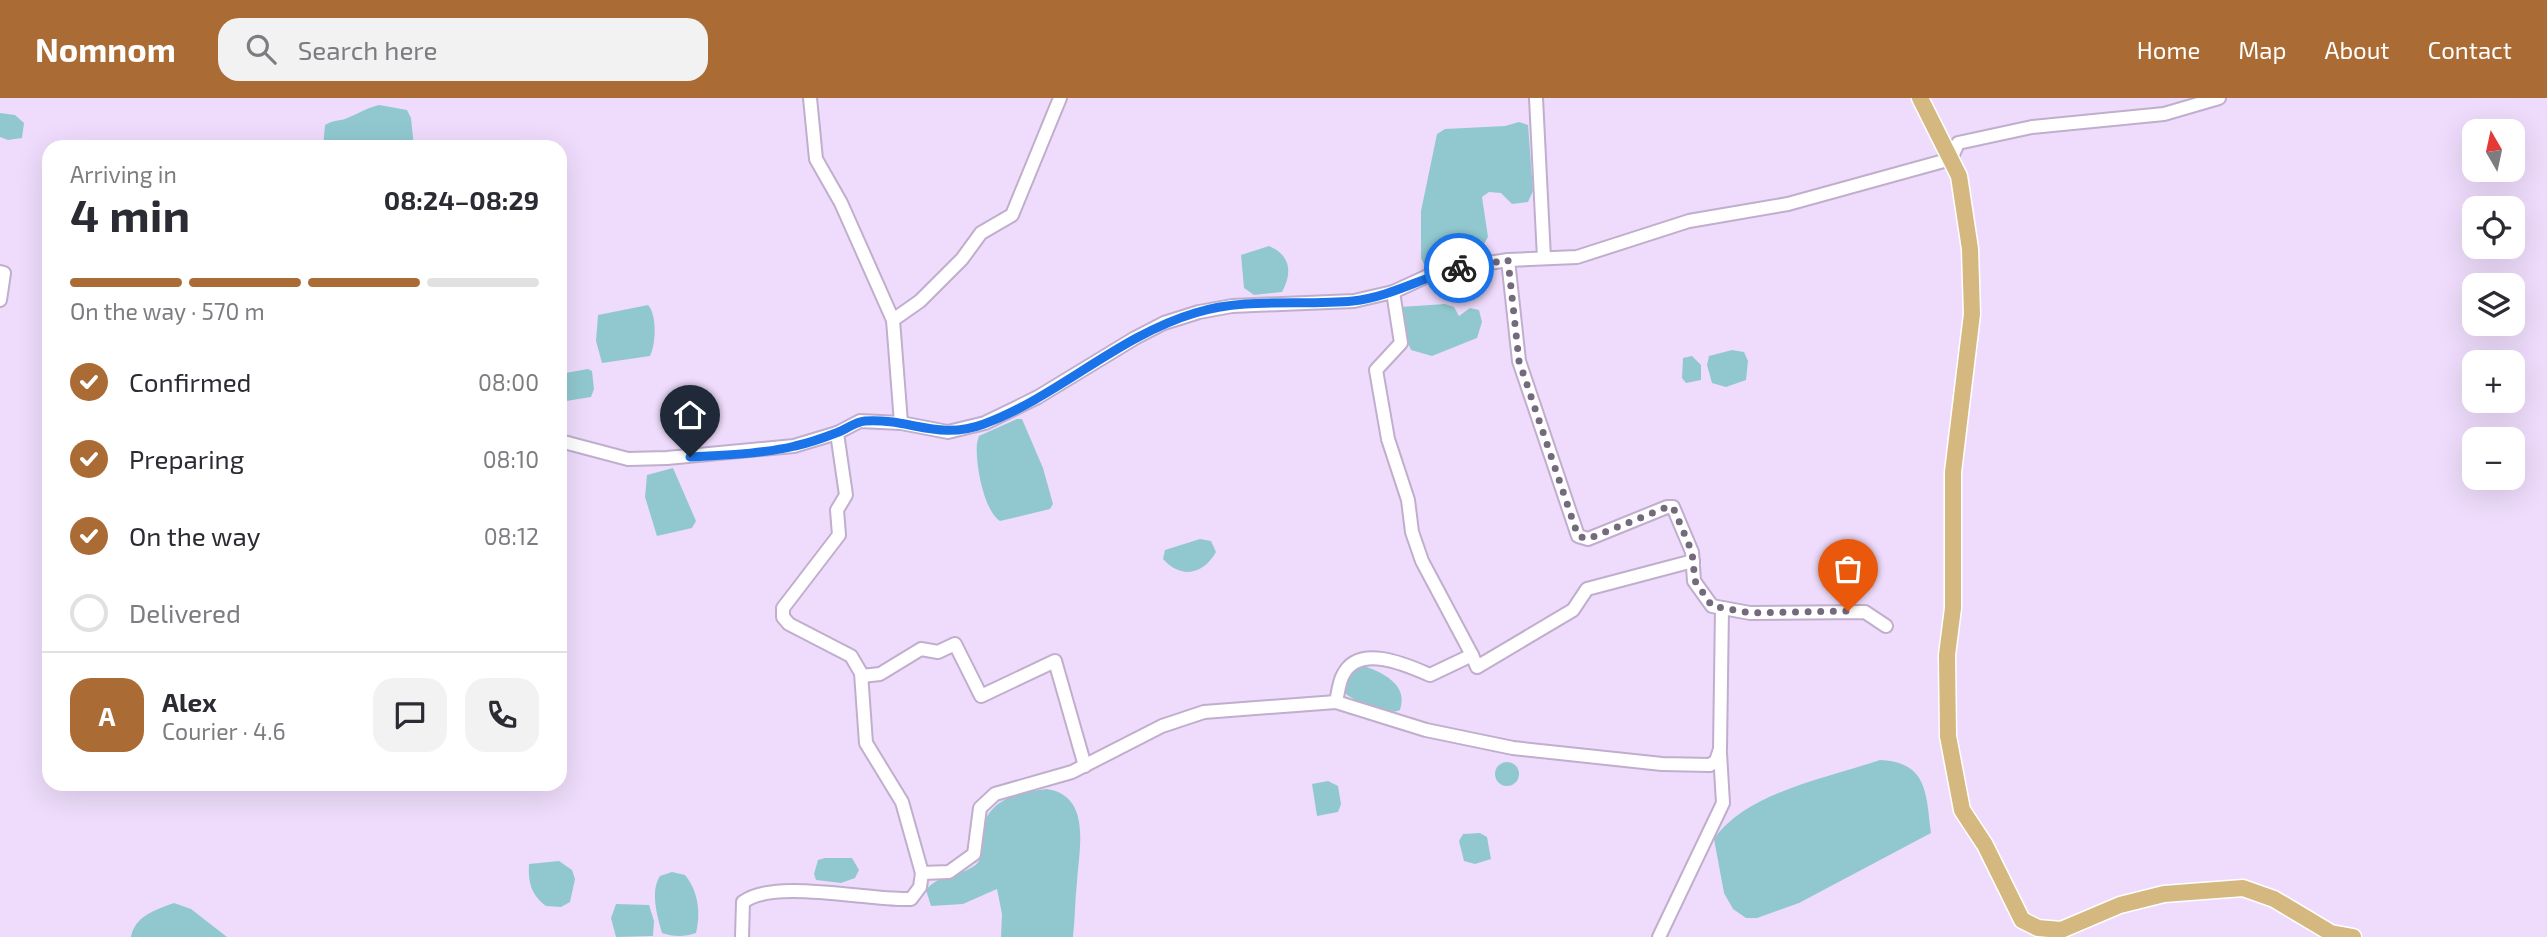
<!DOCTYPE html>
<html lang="en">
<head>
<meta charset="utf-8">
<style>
	body { margin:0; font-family:"Exo 2",sans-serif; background:#f2f2f3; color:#2b2b33; height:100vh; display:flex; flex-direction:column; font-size:26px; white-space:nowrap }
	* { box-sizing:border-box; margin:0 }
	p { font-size:23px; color:#7c7c81 }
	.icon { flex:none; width:38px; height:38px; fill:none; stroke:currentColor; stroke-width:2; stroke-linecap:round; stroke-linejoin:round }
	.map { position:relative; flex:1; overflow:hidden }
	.panel { position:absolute; left:42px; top:42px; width:525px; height:651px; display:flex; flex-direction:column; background:#fff; border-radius:21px; box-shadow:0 7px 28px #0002 }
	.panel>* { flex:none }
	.needle { width:46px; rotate:351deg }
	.controls { position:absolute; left:2462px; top:21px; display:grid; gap:14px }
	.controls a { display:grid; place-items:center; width:63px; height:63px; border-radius:14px; background:#fff; box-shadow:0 7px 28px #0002; font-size:35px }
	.pin { position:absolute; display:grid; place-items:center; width:60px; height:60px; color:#fff; margin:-72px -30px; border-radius:50% 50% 50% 0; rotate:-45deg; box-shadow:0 0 7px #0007 }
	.pin .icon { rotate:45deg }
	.courier { position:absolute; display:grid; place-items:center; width:70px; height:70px; margin:-35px; border:5px solid #1a73e8; border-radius:50%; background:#fff; color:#222; box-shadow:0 2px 9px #0007 }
	.summary em { font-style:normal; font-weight:700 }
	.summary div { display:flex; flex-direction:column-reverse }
	.summary { display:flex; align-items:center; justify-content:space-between; height:119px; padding:0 28px }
	h1 { font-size:46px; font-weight:700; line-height:52px }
	.bar { display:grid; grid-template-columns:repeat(4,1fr); gap:10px 7px; align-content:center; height:84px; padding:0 28px }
	.bar i { height:9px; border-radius:5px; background:#e1e1e2 }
	.bar .current { background:#ab6b34 }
	.bar p { grid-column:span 4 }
	.line { display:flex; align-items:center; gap:18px; padding:0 28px; border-top:2px solid #e1e1e2 }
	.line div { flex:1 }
	.round { display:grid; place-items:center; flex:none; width:74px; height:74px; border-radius:21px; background:#f2f2f3 }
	ol { padding:0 28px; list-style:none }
	li { display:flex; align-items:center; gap:21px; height:77px }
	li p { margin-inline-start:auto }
	li .icon { padding:7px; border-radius:50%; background:#ab6b34; color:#fff; stroke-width:4 }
	li:last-child { color:#7c7c81 }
	li i { width:38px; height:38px; border:4px solid #e1e1e2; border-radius:50% }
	header { display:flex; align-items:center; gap:42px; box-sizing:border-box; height:98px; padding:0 35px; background:#ab6b34; color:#fff }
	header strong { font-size:33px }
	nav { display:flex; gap:38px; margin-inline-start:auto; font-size:24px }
	.search { width:490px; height:63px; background:#f2f2f3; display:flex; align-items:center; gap:18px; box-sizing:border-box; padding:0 24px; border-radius:21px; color:#7c7c81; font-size:26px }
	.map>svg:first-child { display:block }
	.water { fill:#91c8d0 }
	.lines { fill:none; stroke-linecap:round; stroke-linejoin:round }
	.minor-casing { stroke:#c0aecd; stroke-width:16 }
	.major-casing { stroke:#fff; stroke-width:19 }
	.minor { stroke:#fff; stroke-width:12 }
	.major { stroke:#d4b87f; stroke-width:16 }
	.done { stroke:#756a7d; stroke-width:7; stroke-dasharray:0 12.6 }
	.route { stroke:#1a73e8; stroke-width:9 }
</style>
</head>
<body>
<header>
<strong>Nomnom</strong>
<div class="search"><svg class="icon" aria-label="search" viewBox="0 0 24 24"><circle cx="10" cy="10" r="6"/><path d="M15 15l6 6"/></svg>Search here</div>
<nav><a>Home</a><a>Map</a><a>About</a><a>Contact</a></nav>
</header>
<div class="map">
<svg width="2547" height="839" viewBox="0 0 2547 839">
	<rect width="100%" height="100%" fill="#efdcfc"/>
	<g class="water">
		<path d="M379 7 407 12 411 20 414 49H323L325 27C332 23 334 23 341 22 351 20 365 10 379 7Z"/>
		<polygon points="0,15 15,17 24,25 22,40 8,42 0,39"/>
		<polygon points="1519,24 1528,27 1533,93 1528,104 1512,106 1501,95 1489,94 1482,99 1488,139 1478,156 1425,168 1421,160 1421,113 1437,36 1445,31 1505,28"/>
		<path d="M1269 148C1290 157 1293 174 1282 194L1254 197 1244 190 1241 157Z"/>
		<polygon points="1445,206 1454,209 1459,218 1470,210 1479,212 1482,224 1477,240 1432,258 1411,252 1403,232 1400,209"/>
		<path d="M648 207C657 216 656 246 650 258L602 265 596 243 598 217Z"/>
		<polygon points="1732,252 1744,254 1748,263 1746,282 1726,289 1712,285 1707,267 1709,258"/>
		<polygon points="1692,258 1701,267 1701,282 1686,285 1682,280 1683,260"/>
		<polygon points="588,271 592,273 594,291 591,299 560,304 560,276"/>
		<path d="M1017 321H1022L1043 370 1053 406 1050 411 1000 423C983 412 975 364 977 345L979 338Z"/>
		<polygon points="673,370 696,423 692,430 657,438 645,399 647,377"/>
		<path d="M1200 441 1211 443 1216 454C1203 477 1181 481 1163 461L1165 452Z"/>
		<path d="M1361 567C1382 574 1409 586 1400 612 1385 619 1358 605 1346 596 1343 580 1349 576 1361 567Z"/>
		<path d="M1880 662C1928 664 1926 696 1931 735L1799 805 1757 820H1746L1733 811 1724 795 1714 741C1747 694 1827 680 1880 662Z"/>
		<circle cx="1507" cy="676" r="12"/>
		<polygon points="1328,683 1338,688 1341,706 1338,714 1317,718 1312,686"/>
		<path d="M1047 691C1092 698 1079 751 1077 784 1075 802 1075 821 1073 839H1001L1002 816 997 791 963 806 931 808 926 792C939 776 958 779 974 768 983 762 981 752 981 743 982 703 1014 695 1047 691Z"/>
		<polygon points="1480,735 1487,739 1491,761 1475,766 1464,763 1459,743 1463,736"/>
		<polygon points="825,760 852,760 859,772 855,780 841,785 816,782 814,776 818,762"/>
		<path d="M559 763 572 772 575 781 570 804 561 809 546 808C531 797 528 784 529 766Z"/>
		<path d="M672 774 685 777C698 793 701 814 696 835 685 839 673 839 662 835 657 818 650 793 660 778Z"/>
		<path d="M174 805 191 811 227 839H131C135 818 155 812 174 805Z"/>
		<polygon points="616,806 649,807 654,823 653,838 616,839 611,820"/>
	</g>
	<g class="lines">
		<g class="minor-casing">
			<g id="minor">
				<polyline points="810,0 816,61 841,105 893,222"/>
				<polyline points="1060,0 1012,117 981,135 962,161 920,203 893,222 901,325 860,323 837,335 846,397 837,412 839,437 783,510 783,519 789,526 851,558 861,575 866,645 902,704 922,775 949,774 974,756 980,710 995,696 1072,674 1162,628 1204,614 1336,604 1426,632 1513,650 1662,666 1710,667 1716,663 1720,651 1722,510"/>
				<polyline points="1536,0 1544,160"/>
				<polyline points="1508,162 1519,263 1578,438 1588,441 1667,409 1673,409 1692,454 1694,483 1712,508 1750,515 1865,514 1886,528"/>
				<polyline points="0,174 4,175 0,202"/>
				<polyline points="901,325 948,334 985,325 1038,299 1135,240 1164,225 1199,214 1232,208 1354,203 1393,194 1430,177 1470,168 1508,162 1577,159 1689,123 1788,106 1951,61 1958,45 2032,29 2164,16 2219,0"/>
				<polyline points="560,343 628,361 667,360 794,348 837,335"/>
				<polyline points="1472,557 1477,569 1573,512 1587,491 1693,463"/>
				<polyline points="862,578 880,576 921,551 938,554 955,546 981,598 1055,563 1085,668"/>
				<path d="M1336 604C1338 595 1339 584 1343 577 1359 545 1407 567 1430 577L1472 557 1422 463 1412 434 1408 402 1388 341 1376 272 1401 245 1393 194"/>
				<path d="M742 839 743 804C775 780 869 803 911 801L920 789 922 775"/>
				<polyline points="1659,839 1723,705 1720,655"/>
			</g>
		</g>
		<g class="major-casing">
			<polyline id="major" points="1920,0 1959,78 1970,151 1972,216 1953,374 1953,510 1947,557 1948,638 1962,712 1985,747 2022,822 2038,830 2061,832 2120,807 2164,796 2243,790 2274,801 2331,835 2353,839"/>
		</g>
		<use href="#minor" class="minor"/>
		<use href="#major" class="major"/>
	</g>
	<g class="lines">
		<polyline class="done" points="1459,170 1508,162 1519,263 1578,438 1588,441 1667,409 1673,409 1692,454 1695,483 1712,508 1750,515 1848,513"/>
		<path class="route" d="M690 359C725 357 762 356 795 348 809 345 823 340 836 335 846 332 854 324 865 323 910 320 938 343 984 326 1059 298 1118 238 1195 215 1246 199 1301 208 1353 203 1390 199 1423 179 1459 170"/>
	</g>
</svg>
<div class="controls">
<a><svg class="needle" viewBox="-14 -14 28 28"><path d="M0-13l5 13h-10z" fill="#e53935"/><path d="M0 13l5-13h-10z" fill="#7c7c81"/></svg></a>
<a><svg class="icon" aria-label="locate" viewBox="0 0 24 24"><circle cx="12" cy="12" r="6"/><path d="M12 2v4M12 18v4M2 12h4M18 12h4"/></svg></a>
<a><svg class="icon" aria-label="layers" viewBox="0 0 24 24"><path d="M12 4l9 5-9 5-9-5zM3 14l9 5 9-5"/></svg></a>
<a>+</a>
<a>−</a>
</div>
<div class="pin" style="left:1848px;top:513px;background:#ea580c"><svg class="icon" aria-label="bag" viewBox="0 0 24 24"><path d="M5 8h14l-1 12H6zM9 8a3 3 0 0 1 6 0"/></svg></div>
<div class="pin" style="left:690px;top:359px;background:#1f2937"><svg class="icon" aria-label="home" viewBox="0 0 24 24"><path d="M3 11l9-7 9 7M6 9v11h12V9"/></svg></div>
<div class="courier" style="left:1459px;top:170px"><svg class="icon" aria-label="bike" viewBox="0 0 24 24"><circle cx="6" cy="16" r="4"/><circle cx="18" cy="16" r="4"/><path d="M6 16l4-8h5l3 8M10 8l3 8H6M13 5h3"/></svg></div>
<section class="panel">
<div class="summary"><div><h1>4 min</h1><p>Arriving in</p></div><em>08:24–08:29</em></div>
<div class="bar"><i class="current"></i><i class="current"></i><i class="current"></i><i></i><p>On the way · 570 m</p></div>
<ol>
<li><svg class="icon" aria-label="check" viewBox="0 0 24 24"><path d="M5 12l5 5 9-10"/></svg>Confirmed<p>08:00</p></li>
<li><svg class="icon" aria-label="check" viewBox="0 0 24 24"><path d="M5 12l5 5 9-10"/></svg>Preparing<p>08:10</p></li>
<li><svg class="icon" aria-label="check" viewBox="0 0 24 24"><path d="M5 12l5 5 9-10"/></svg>On the way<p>08:12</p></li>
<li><i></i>Delivered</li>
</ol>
<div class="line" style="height:126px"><b class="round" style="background:#ab6b34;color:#fff">A</b><div><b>Alex</b><p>Courier · 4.6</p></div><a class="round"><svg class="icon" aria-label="chat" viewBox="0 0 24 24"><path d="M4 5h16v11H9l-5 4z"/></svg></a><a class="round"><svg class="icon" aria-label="phone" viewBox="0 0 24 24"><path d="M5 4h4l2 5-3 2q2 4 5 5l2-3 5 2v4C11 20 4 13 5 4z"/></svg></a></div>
</section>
</div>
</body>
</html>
